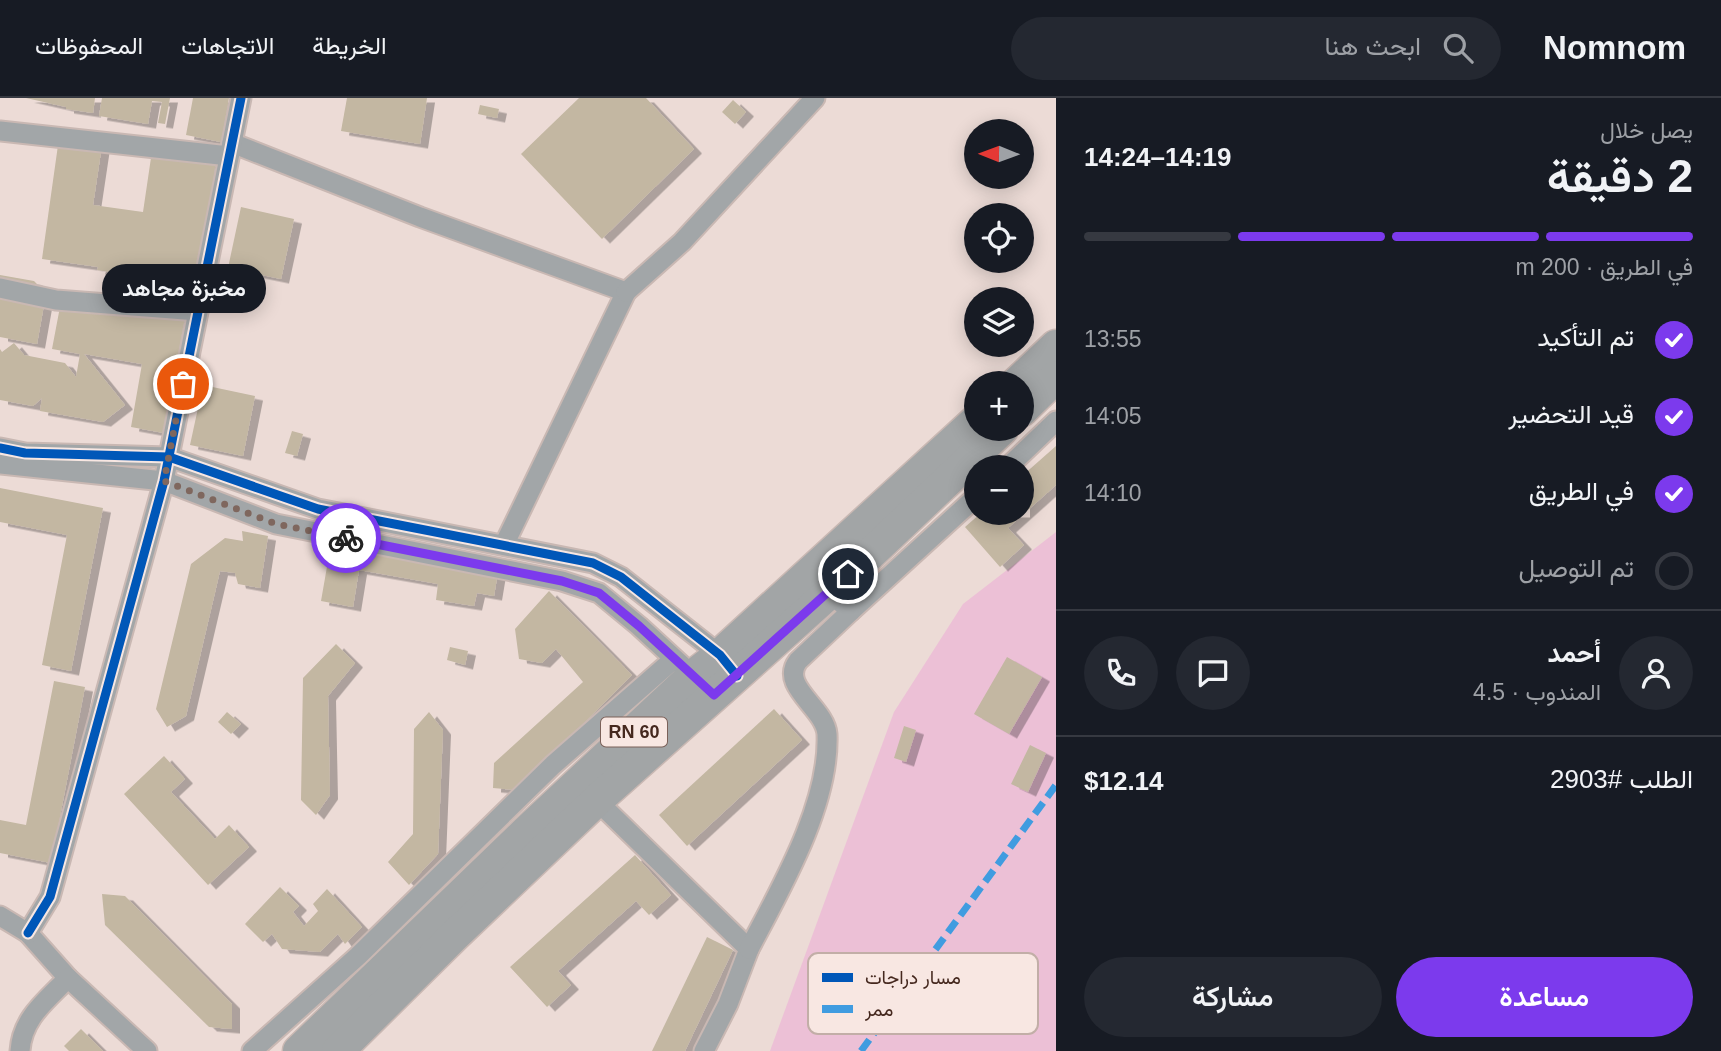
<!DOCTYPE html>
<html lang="ar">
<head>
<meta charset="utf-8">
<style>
	body { margin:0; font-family:Arial,Vazirmatn,sans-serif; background:#242831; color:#f1f3f6; direction:rtl; height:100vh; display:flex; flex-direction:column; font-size:26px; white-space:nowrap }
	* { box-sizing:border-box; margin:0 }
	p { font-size:23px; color:#9ea1a6 }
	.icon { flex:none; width:38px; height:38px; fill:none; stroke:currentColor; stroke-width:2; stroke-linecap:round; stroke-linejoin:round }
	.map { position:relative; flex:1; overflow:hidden; direction:ltr }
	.side { display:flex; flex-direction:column; background:#171b24; width:665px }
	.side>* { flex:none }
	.needle { width:46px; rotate:271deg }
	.buttons { position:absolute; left:964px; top:21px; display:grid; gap:14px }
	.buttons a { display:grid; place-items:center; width:70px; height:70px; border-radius:50%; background:#171b24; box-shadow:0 4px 18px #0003; font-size:35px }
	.pin { position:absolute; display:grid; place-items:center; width:60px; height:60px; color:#fff; margin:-30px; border:4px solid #fff; border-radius:50%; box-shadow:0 2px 7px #0007 }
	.courier { position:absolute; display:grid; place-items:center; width:70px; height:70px; margin:-35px; border:5px solid #7c3aed; border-radius:50%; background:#fff; color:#222; box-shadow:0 2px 9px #0007 }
	.bubble { position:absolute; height:49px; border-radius:24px; background:#171b24; box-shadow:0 4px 18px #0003; font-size:23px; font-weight:600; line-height:49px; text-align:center; direction:rtl }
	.overview em { font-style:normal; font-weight:600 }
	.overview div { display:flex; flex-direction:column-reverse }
	.overview { display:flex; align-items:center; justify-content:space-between; height:119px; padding:0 28px }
	h1 { font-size:46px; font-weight:600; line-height:52px }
	.bar { display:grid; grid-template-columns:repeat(4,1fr); gap:10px 7px; align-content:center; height:84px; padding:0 28px }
	.bar i { height:9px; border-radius:5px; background:#363941 }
	.bar .selected { background:#7c3aed }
	.bar p { grid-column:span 4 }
	.line { display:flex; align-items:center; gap:18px; padding:0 28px; border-top:2px solid #363941 }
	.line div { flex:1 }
	.round { display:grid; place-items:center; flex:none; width:74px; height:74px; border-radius:37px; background:#242831 }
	ol { padding:0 28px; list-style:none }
	li { display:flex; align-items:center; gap:21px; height:77px }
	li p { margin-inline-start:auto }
	li .icon { padding:7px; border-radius:50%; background:#7c3aed; color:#fff; stroke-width:4 }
	li:last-child { color:#9ea1a6 }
	li i { width:38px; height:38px; border:4px solid #363941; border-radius:50% }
	.cta { display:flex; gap:14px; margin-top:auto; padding:14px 28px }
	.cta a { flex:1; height:80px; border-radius:42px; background:#7c3aed; color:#fff; font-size:28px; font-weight:600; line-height:80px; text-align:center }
	.cta a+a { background:#242831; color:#f1f3f6 }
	header { display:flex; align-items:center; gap:42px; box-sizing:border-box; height:98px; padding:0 35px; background:#171b24; border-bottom:2px solid #363941 }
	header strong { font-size:33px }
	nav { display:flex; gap:38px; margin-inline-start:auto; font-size:24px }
	.search { width:490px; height:63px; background:#242831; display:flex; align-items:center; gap:18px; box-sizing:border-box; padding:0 24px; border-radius:38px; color:#9ea1a6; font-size:26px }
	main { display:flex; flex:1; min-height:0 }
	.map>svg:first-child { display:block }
	.green { fill:#ecc0d6 }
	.building { fill:#c3b7a2; filter:url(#shadow) }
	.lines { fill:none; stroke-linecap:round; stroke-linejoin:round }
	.minor-casing { stroke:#c9b8b3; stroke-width:23 }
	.primary-casing { stroke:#c9b8b3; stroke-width:35 }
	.minor { stroke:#a2a6a8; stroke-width:19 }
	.primary { stroke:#a2a5a6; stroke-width:32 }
	.quiet { stroke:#409ce0; stroke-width:7; stroke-dasharray:14 7; stroke-linecap:butt }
	.cycleway-casing { stroke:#f8e7e2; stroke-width:13 }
	.cycleway { stroke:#0057b8; stroke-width:9 }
	.done { stroke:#7f675e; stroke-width:7; stroke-dasharray:0 12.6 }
	.route { stroke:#7c3aed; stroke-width:9 }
	.labels { text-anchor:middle; stroke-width:7; stroke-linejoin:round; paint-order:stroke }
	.shield { fill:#f8e7e2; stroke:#7b6159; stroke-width:2 }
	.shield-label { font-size:18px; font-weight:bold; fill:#45281e }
	.key { fill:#f8e7e2; stroke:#c2aea7; stroke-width:2 }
	.key-label { font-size:19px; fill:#45281e }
</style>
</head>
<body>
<header>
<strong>Nomnom</strong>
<div class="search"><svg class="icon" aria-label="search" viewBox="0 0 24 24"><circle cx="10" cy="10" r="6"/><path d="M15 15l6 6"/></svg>ابحث هنا</div>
<nav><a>الخريطة</a><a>الاتجاهات</a><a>المحفوظات</a></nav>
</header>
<main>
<section class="side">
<div class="overview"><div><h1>2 دقيقة</h1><p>يصل خلال</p></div><em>14:19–14:24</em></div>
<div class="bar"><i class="selected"></i><i class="selected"></i><i class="selected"></i><i></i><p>في الطريق · 200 m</p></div>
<ol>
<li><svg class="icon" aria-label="check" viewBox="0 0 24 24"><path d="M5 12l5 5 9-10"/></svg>تم التأكيد<p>13:55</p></li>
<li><svg class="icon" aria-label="check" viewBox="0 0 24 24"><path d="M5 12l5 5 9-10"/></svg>قيد التحضير<p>14:05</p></li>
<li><svg class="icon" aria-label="check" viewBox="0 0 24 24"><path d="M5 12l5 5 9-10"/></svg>في الطريق<p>14:10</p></li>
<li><i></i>تم التوصيل</li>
</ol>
<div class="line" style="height:126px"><a class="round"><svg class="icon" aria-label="person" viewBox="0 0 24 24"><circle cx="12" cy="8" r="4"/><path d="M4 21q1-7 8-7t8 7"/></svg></a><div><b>أحمد</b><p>المندوب · 4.5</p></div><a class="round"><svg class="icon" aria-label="chat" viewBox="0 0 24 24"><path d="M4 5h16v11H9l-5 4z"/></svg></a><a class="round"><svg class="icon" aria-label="phone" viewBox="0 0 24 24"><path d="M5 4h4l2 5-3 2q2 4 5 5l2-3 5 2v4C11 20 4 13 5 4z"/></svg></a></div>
<div class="line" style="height:91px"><div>الطلب #2903</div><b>$12.14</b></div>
<div class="cta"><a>مساعدة</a><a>مشاركة</a></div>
</section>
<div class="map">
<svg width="1056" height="953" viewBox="0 0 1056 953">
	<defs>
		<filter id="shadow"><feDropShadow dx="8" dy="4.5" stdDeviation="0" flood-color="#0004"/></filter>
	</defs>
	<rect width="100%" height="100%" fill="#ecdbd6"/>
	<polygon class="green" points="1056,434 1056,953 770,953 894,614 963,506"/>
	<g class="building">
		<polygon points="26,0 95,0 93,15 66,11 66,9"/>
		<polygon points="102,0 170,0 165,26 158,25 162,4 152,3 148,26 99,18"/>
		<polygon points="193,0 229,0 221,44 186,37"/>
		<polygon points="347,0 427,0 420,46 341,33"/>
		<polygon points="579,0 646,0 694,51 602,141 521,56"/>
		<polygon points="733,2 746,14 735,26 722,14"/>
		<polygon points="480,7 499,11 497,20 478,16"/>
		<polygon points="59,40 102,47 93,107 143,114 152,53 216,63 197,187 97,172 98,169 42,161"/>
		<polygon points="241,109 294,121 281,181 228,170"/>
		<polygon points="0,177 34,183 39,188 47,190 37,246 0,239"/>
		<polygon points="63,193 186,213 164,335 131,329 142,266 84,256 125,307 103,324 40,313 42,300 33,308 0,302 0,251 2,254 14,245 24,257 65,265 76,279 80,256 52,251"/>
		<polygon points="203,287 255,298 243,358 190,347"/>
		<polygon points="292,333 303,336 297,358 285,355"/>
		<polygon points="1056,348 1056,387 1008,430 1024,447 1000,469 965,429 981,415 1022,415 1022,378"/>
		<polygon points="0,390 103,410 71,573 42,567 67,437 0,424"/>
		<polygon points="242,433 268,438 260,490 238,486 235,475 220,473 186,618 167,629 156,611 191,466 225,440 243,443"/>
		<polygon points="332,440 499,468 494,498 477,495 474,508 436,502 438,486 359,472 353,509 321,503"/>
		<polygon points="549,493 632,577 517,692 493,690 494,665 583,584 556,551 542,565 519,561 515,531"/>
		<polygon points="336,546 355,565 328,598 330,697 316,717 301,702 303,580"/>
		<polygon points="450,549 468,553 465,567 447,562"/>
		<polygon points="1007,559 1042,579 1009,636 974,616"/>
		<polygon points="54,583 85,589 51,765 0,755 0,722 26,727"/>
		<polygon points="774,611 802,642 687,748 659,717"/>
		<polygon points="227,614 241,626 231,636 218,624"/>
		<polygon points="429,614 443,632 438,756 409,787 388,764 413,736 414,631"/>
		<polygon points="904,628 916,632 906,664 894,660"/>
		<polygon points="1030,647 1046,655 1028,694 1011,686"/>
		<polygon points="164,658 185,681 171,694 215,741 229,727 249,749 208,787 124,696"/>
		<polygon points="635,757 671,797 649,817 636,803 558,873 571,887 547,909 510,869"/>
		<polygon points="280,789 299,808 293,814 304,828 318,813 313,806 327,791 362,829 345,846 338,836 320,854 282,851 272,836 263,844 245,826"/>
		<polygon points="102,796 125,798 232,906 232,931 209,929 105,827"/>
		<polygon points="707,839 733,852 685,953 652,953"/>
		<polygon points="81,931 103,953 69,953 64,948"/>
	</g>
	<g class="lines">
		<g class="minor-casing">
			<g id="minor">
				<polyline points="0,33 229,58"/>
				<polyline points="232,45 420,119 626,194 504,447"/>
				<polyline points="0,190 56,202 198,213"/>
				<polyline points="626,194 682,144 815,0"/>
				<polyline points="0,350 25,355 169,359 318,411 593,465 621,479 720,557 726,563"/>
				<polyline points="0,366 164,383 276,426 562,483 599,495 639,528 701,585"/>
				<polyline points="1008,369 1056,323"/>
				<polyline points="851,513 976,399"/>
				<polyline points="590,696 749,851 728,906 704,953"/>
				<path d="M0 818 28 835 68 880C46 903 22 920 20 953"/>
				<polyline points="28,835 50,799 164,383 241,0"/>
				<path d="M749 851C781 790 830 706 827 636 825 610 779 588 798 563L851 513 829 495"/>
				<polyline points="68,880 147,953"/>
				<polyline points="252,953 358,858 553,667 674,561"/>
			</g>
		</g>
		<g class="primary-casing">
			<g id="primary">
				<polyline points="1017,285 1056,248"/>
				<polyline points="1022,312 1056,279"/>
				<polyline points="299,953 526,734 693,578 720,557 976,323"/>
				<polyline points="338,953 454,838 596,703 829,495 1002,331"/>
			</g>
		</g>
		<use href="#minor" class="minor"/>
		<use href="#primary" class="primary"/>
		<polyline class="quiet" points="861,953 1056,687"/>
		<g class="cycleway-casing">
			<g id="cycleway">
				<polyline points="0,350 25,355 169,359 318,411 593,465 621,479 720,557 737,578"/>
				<polyline points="28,835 50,799 164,383 241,0"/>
			</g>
		</g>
		<use href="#cycleway" class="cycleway"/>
	</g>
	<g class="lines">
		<polyline class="done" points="183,286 164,383 276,426 346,440"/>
		<polyline class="route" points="346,440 562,483 599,495 639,528 714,597 848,476"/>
	</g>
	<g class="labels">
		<rect class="shield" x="601" y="619.5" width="66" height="29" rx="5"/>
		<g class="shield-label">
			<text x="634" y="640">RN 60</text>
		</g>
	</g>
	<rect x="808" y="855" width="230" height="81" rx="10" class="key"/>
	<rect x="822" y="875" width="31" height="9" fill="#0057b8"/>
	<rect x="822" y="907" width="31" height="8" fill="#409ce0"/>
	<g class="key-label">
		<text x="865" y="886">مسار دراجات</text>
		<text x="865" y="918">ممر</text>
	</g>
</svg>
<div class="buttons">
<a><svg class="needle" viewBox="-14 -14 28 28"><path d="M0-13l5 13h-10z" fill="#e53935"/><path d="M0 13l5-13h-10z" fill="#9ea1a6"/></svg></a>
<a><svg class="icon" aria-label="locate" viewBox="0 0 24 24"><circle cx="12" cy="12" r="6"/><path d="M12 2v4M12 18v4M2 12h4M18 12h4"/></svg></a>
<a><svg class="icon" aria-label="layers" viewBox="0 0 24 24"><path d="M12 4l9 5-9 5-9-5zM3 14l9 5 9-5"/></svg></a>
<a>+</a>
<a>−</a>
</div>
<div class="pin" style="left:183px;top:286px;background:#ea580c"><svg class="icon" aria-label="bag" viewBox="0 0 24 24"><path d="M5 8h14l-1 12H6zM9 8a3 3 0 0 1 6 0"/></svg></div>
<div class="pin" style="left:848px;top:476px;background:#1f2937"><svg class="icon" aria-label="home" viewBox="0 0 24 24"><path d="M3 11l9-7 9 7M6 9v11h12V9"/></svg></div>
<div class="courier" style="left:346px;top:440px"><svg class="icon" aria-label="bike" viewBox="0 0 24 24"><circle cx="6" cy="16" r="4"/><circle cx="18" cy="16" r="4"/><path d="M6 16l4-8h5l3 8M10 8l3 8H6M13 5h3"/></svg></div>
<div class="bubble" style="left:102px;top:166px;width:164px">مخبزة مجاهد</div>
</div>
</main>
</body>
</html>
